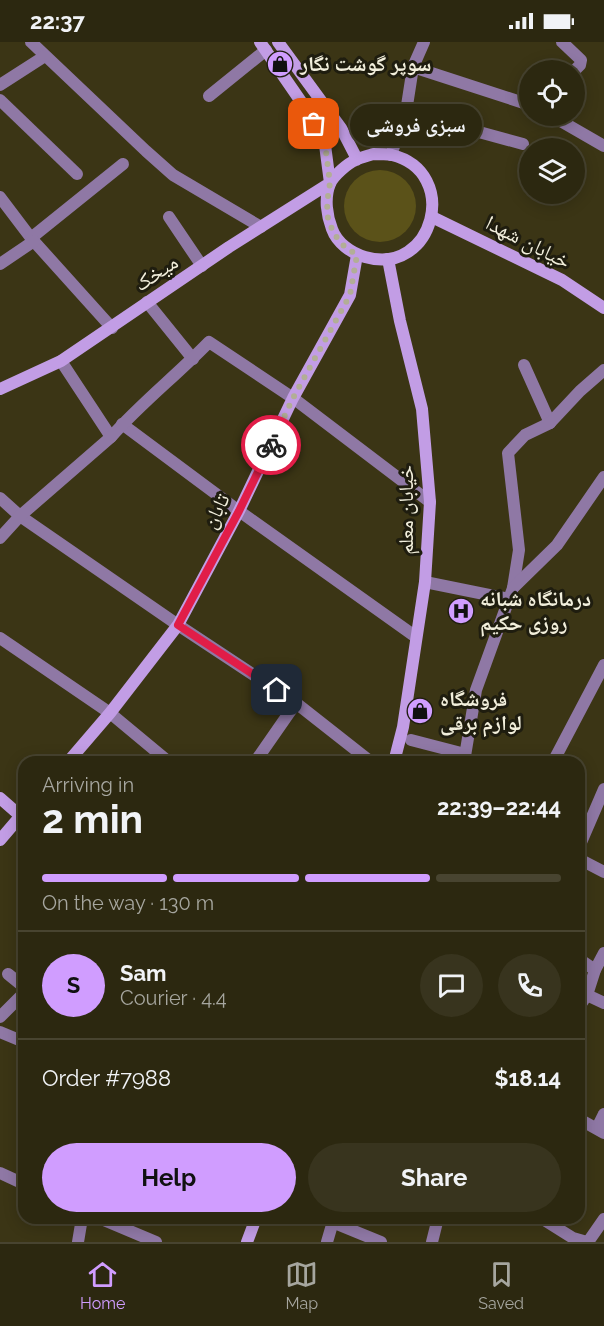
<!DOCTYPE html>
<html lang="en">
<head>
<meta charset="utf-8">
<style>
	body { margin:0; font-family:Raleway,"Noto Naskh Arabic",sans-serif; background:#38341e; color:#f1f3f6; height:100vh; display:flex; flex-direction:column; font-size:22px; white-space:nowrap }
	* { box-sizing:border-box; margin:0 }
	p { font-size:20px; color:#a6a69f }
	.icon { flex:none; width:33px; height:33px; fill:none; stroke:currentColor; stroke-width:2; stroke-linecap:round; stroke-linejoin:round }
	.map { position:relative; flex:1; overflow:hidden }
	.side { position:absolute; left:18px; top:714px; width:567px; height:468px; display:flex; flex-direction:column; background:#2c2810; border-radius:18px; box-shadow:0 3px 15px #0003,0 0 0 2px #484430 }
	.side>* { flex:none }
	.tools { position:absolute; left:519px; top:18px; display:grid; gap:12px }
	.tools a { display:grid; place-items:center; width:66px; height:66px; border-radius:50%; background:#2c2810; box-shadow:0 3px 15px #0003,0 0 0 2px #484430; font-size:30px }
	.pin { position:absolute; display:grid; place-items:center; width:51px; height:51px; color:#fff; margin:-26px; border-radius:12px; box-shadow:0 3px 9px #0006 }
	.courier { position:absolute; display:grid; place-items:center; width:60px; height:60px; margin:-30px; border:4px solid #e11d48; border-radius:50%; background:#fff; color:#222; box-shadow:0 2px 8px #0007 }
	.bubble { position:absolute; height:42px; border-radius:21px; background:#2c2810; box-shadow:0 3px 15px #0003,0 0 0 2px #484430; font-size:20px; font-weight:700; line-height:42px; text-align:center }
	.head em { font-style:normal; font-weight:700 }
	.head div { display:flex; flex-direction:column-reverse }
	.head { display:flex; align-items:center; justify-content:space-between; height:102px; padding:0 24px }
	h1 { font-size:39px; font-weight:700; line-height:45px }
	.bar { display:grid; grid-template-columns:repeat(4,1fr); gap:9px 6px; align-content:center; height:72px; padding:0 24px }
	.bar i { height:8px; border-radius:4px; background:#484430 }
	.bar .current { background:#d09dff }
	.bar p { grid-column:span 4 }
	.line { display:flex; align-items:center; gap:15px; padding:0 24px; border-top:2px solid #484430 }
	.line div { flex:1 }
	.round { display:grid; place-items:center; flex:none; width:63px; height:63px; border-radius:32px; background:#38341e }
	.action { display:flex; gap:12px; margin-top:auto; padding:12px 24px }
	.action a { flex:1; height:69px; border-radius:36px; background:#d09dff; color:#111; font-size:24px; font-weight:700; line-height:69px; text-align:center }
	.action a+a { background:#38341e; color:#f1f3f6 }
	.status { display:flex; justify-content:space-between; align-items:center; height:42px; padding:0 30px; background:#2c2810; direction:ltr }
	.status svg { height:16px; fill:currentColor }
	.tabs { display:flex; justify-content:space-around; align-items:center; height:84px; border-top:2px solid #484430; background:#2c2810; font-size:16px; color:#a6a69f }
	.tabs a { display:grid; justify-items:center; gap:3px }
	.tabs .current { color:#d09dff }
	.map>svg:first-child { display:block }
	.green { fill:#5b5219 }
	.lines { fill:none; stroke-linecap:round; stroke-linejoin:round }
	.street { stroke:#8f78a5; stroke-width:12 }
	.secondary { stroke:#c29de5; stroke-width:12 }
	.done { stroke:#b2ae96; stroke-width:6; stroke-dasharray:0 10.8 }
	.route { stroke:#e11d48; stroke-width:8 }
	.labels { text-anchor:middle; stroke-width:6; stroke-linejoin:round; paint-order:stroke }
	.poi-label { font-size:21px; font-weight:bold; fill:#f2efdc; stroke:#1f1d0f; text-anchor:start }
	.street-label { font-size:21px; fill:#f2efdc; stroke:#1f1d0f }
</style>
</head>
<body>
<div class="status"><b>22:37</b><svg viewBox="0 0 49 12"><path d="M0 12V9h3v3zM5 12V6h3v6zM10 12V3h3v9zM15 12V0h3v12zM26 1h20v11H26zM47 4h2v5h-2z"/></svg></div>
<div class="map">
<svg width="604" height="1200" viewBox="0 0 604 1200">
	<rect width="100%" height="100%" fill="#3b3515"/>
	<circle class="green" cx="380" cy="164" r="36"/>
	<g class="lines">
		<g class="street">
			<polyline points="31,0 146,109 173,133 261,185"/>
			<polyline points="562,0 581,18 580,23 574,29"/>
			<polyline points="413,25 530,63"/>
			<polyline points="0,43 45,14"/>
			<polyline points="209,54 266,8"/>
			<polyline points="0,58 77,132"/>
			<polyline points="406,70 523,102"/>
			<polyline points="552,74 604,104"/>
			<polyline points="391,113 406,70 413,25 424,0"/>
			<polyline points="0,155 31,196 112,286"/>
			<polyline points="169,175 202,224"/>
			<polyline points="31,196 123,122"/>
			<polyline points="0,222 34,199"/>
			<polyline points="147,260 193,317"/>
			<polyline points="61,319 111,395"/>
			<polyline points="524,323 550,381"/>
			<polyline points="122,382 239,469 416,595"/>
			<polyline points="0,456 20,474 178,583 296,661 371,720"/>
			<path d="M0 496 20 474 111 395C141 361 177 333 209 300L293 356 430 460"/>
			<polyline points="425,540 509,557"/>
			<polyline points="513,546 519,508 508,411 525,393 550,381 580,349 604,328"/>
			<polyline points="0,596 110,671 169,720"/>
			<polyline points="411,698 465,712"/>
			<polyline points="255,720 296,661"/>
			<polyline points="464,720 476,648 513,546 557,503 604,435"/>
			<polyline points="553,720 604,623"/>
			<polyline points="579,805 604,747"/>
			<polyline points="579,817 604,830"/>
			<polyline points="579,917 595,928"/>
			<polyline points="8,932 24,945"/>
			<polyline points="587,953 604,961"/>
			<polyline points="579,965 587,953 595,928 604,911"/>
			<polyline points="0,975 24,951"/>
			<polyline points="0,990 24,1000"/>
			<polyline points="579,1077 604,1091"/>
			<polyline points="597,1086 604,1072"/>
			<polyline points="0,1131 24,1142"/>
			<polyline points="99,1176 156,1200"/>
			<polyline points="541,1176 573,1196 587,1200"/>
			<polyline points="332,1180 381,1200"/>
			<polyline points="78,1200 82,1176"/>
			<polyline points="327,1200 334,1176"/>
			<polyline points="432,1200 438,1176"/>
			<polyline points="588,1200 604,1177"/>
		</g>
		<g class="secondary">
			<polyline points="278,0 341,86 357,117"/>
			<path d="M373 112C379 112 386 112 392 113 461 130 434 235 365 215 351 211 337 201 332 187 327 174 324 156 330 142 333 134 348 121 356 118 361 115 368 114 373 112Z"/>
			<polyline points="432,175 562,238 604,266"/>
			<polyline points="388,217 400,279 422,367 430,460 425,540 403,685 394,720"/>
			<polyline points="0,347 61,319 229,205 330,141 325,103 302,61 260,0"/>
			<polyline points="68,720 110,671 178,583 239,469 293,356 350,253 357,213"/>
			<polyline points="0,756 24,777"/>
			<polyline points="0,798 24,770"/>
			<polyline points="247,1200 256,1176"/>
		</g>
	</g>
	<g class="lines">
		<polyline class="done" points="271,403 293,356 350,253 357,213 344,204 334,192 328,177 327,161 330,141 325,102 314,82"/>
		<polyline class="route" points="271,403 239,469 178,583 277,648"/>
	</g>
	<defs>
		<g id="shop-disc" transform="scale(1.35)"><circle r="9.5" fill="#d09dff" stroke="#1f1d0f"/><path d="M-5-2.5h2.3a2.7 3.5 0 0 1 5.4 0H5L5.5 6h-11ZM-1.5-2.5h3a1.5 2.3 0 0 0-3 0Z" fill="#111"/></g>
		<g id="hospital-disc" transform="scale(1.35)"><circle r="9.5" fill="#d09dff" stroke="#1f1d0f"/><path d="M-5-5h3v3.5h4V-5h3V5h-3V1.5h-4V5h-3Z" fill="#111"/></g>
	</defs>
	<g fill-rule="evenodd">
		<use href="#shop-disc" x="280" y="22"/>
		<use href="#hospital-disc" x="461" y="569"/>
		<use href="#shop-disc" x="420" y="669"/>
	</g>
	<g class="labels">
		<g class="poi-label">
			<text x="300" y="29">سوپر گوشت نگار</text>
			<text x="480" y="564">درمانگاه شبانه<tspan x="480" dy="24">روزی حکیم</tspan></text>
			<text x="440" y="664">فروشگاه<tspan x="440" dy="24">لوازم برقی</tspan></text>
		</g>
		<g class="street-label">
			<text transform="translate(528 200) rotate(27)" y="7">خیابان شهدا</text>
			<text transform="translate(156 231) rotate(-34)" y="7">میخک</text>
			<text transform="translate(406 468) rotate(-90)" y="7">خیابان معلم</text>
			<text transform="translate(216 469) rotate(-63)" y="7">تابان</text>
		</g>
	</g>
</svg>
<div class="tools">
<a><svg class="icon" aria-label="locate" viewBox="0 0 24 24"><circle cx="12" cy="12" r="6"/><path d="M12 2v4M12 18v4M2 12h4M18 12h4"/></svg></a>
<a><svg class="icon" aria-label="layers" viewBox="0 0 24 24"><path d="M12 4l9 5-9 5-9-5zM3 14l9 5 9-5"/></svg></a>
</div>
<div class="pin" style="left:314px;top:82px;background:#ea580c"><svg class="icon" aria-label="bag" viewBox="0 0 24 24"><path d="M5 8h14l-1 12H6zM9 8a3 3 0 0 1 6 0"/></svg></div>
<div class="pin" style="left:277px;top:648px;background:#1f2937"><svg class="icon" aria-label="home" viewBox="0 0 24 24"><path d="M3 11l9-7 9 7M6 9v11h12V9"/></svg></div>
<div class="courier" style="left:271px;top:403px"><svg class="icon" aria-label="bike" viewBox="0 0 24 24"><circle cx="6" cy="16" r="4"/><circle cx="18" cy="16" r="4"/><path d="M6 16l4-8h5l3 8M10 8l3 8H6M13 5h3"/></svg></div>
<div class="bubble" style="left:350px;top:62px;width:132px">سبزی فروشی</div>
<section class="side">
<div class="head"><div><h1>2 min</h1><p>Arriving in</p></div><em>22:39–22:44</em></div>
<div class="bar"><i class="current"></i><i class="current"></i><i class="current"></i><i></i><p>On the way · 130 m</p></div>
<div class="line" style="height:108px"><b class="round" style="background:#d09dff;color:#111">S</b><div><b>Sam</b><p>Courier · 4.4</p></div><a class="round"><svg class="icon" aria-label="chat" viewBox="0 0 24 24"><path d="M4 5h16v11H9l-5 4z"/></svg></a><a class="round"><svg class="icon" aria-label="phone" viewBox="0 0 24 24"><path d="M5 4h4l2 5-3 2q2 4 5 5l2-3 5 2v4C11 20 4 13 5 4z"/></svg></a></div>
<div class="line" style="height:78px"><div>Order #7988</div><b>$18.14</b></div>
<div class="action"><a>Help</a><a>Share</a></div>
</section>
</div>
<nav class="tabs">
<a class="current"><svg class="icon" aria-label="home" viewBox="0 0 24 24"><path d="M3 11l9-7 9 7M6 9v11h12V9"/></svg>Home</a>
<a><svg class="icon" aria-label="map" viewBox="0 0 24 24"><path d="M3 6l6-2 6 2 6-2v14l-6 2-6-2-6 2zM9 4v14M15 6v14"/></svg>Map</a>
<a><svg class="icon" aria-label="saved" viewBox="0 0 24 24"><path d="M7 4h10v16l-5-4-5 4z"/></svg>Saved</a>
</nav>
</body>
</html>
